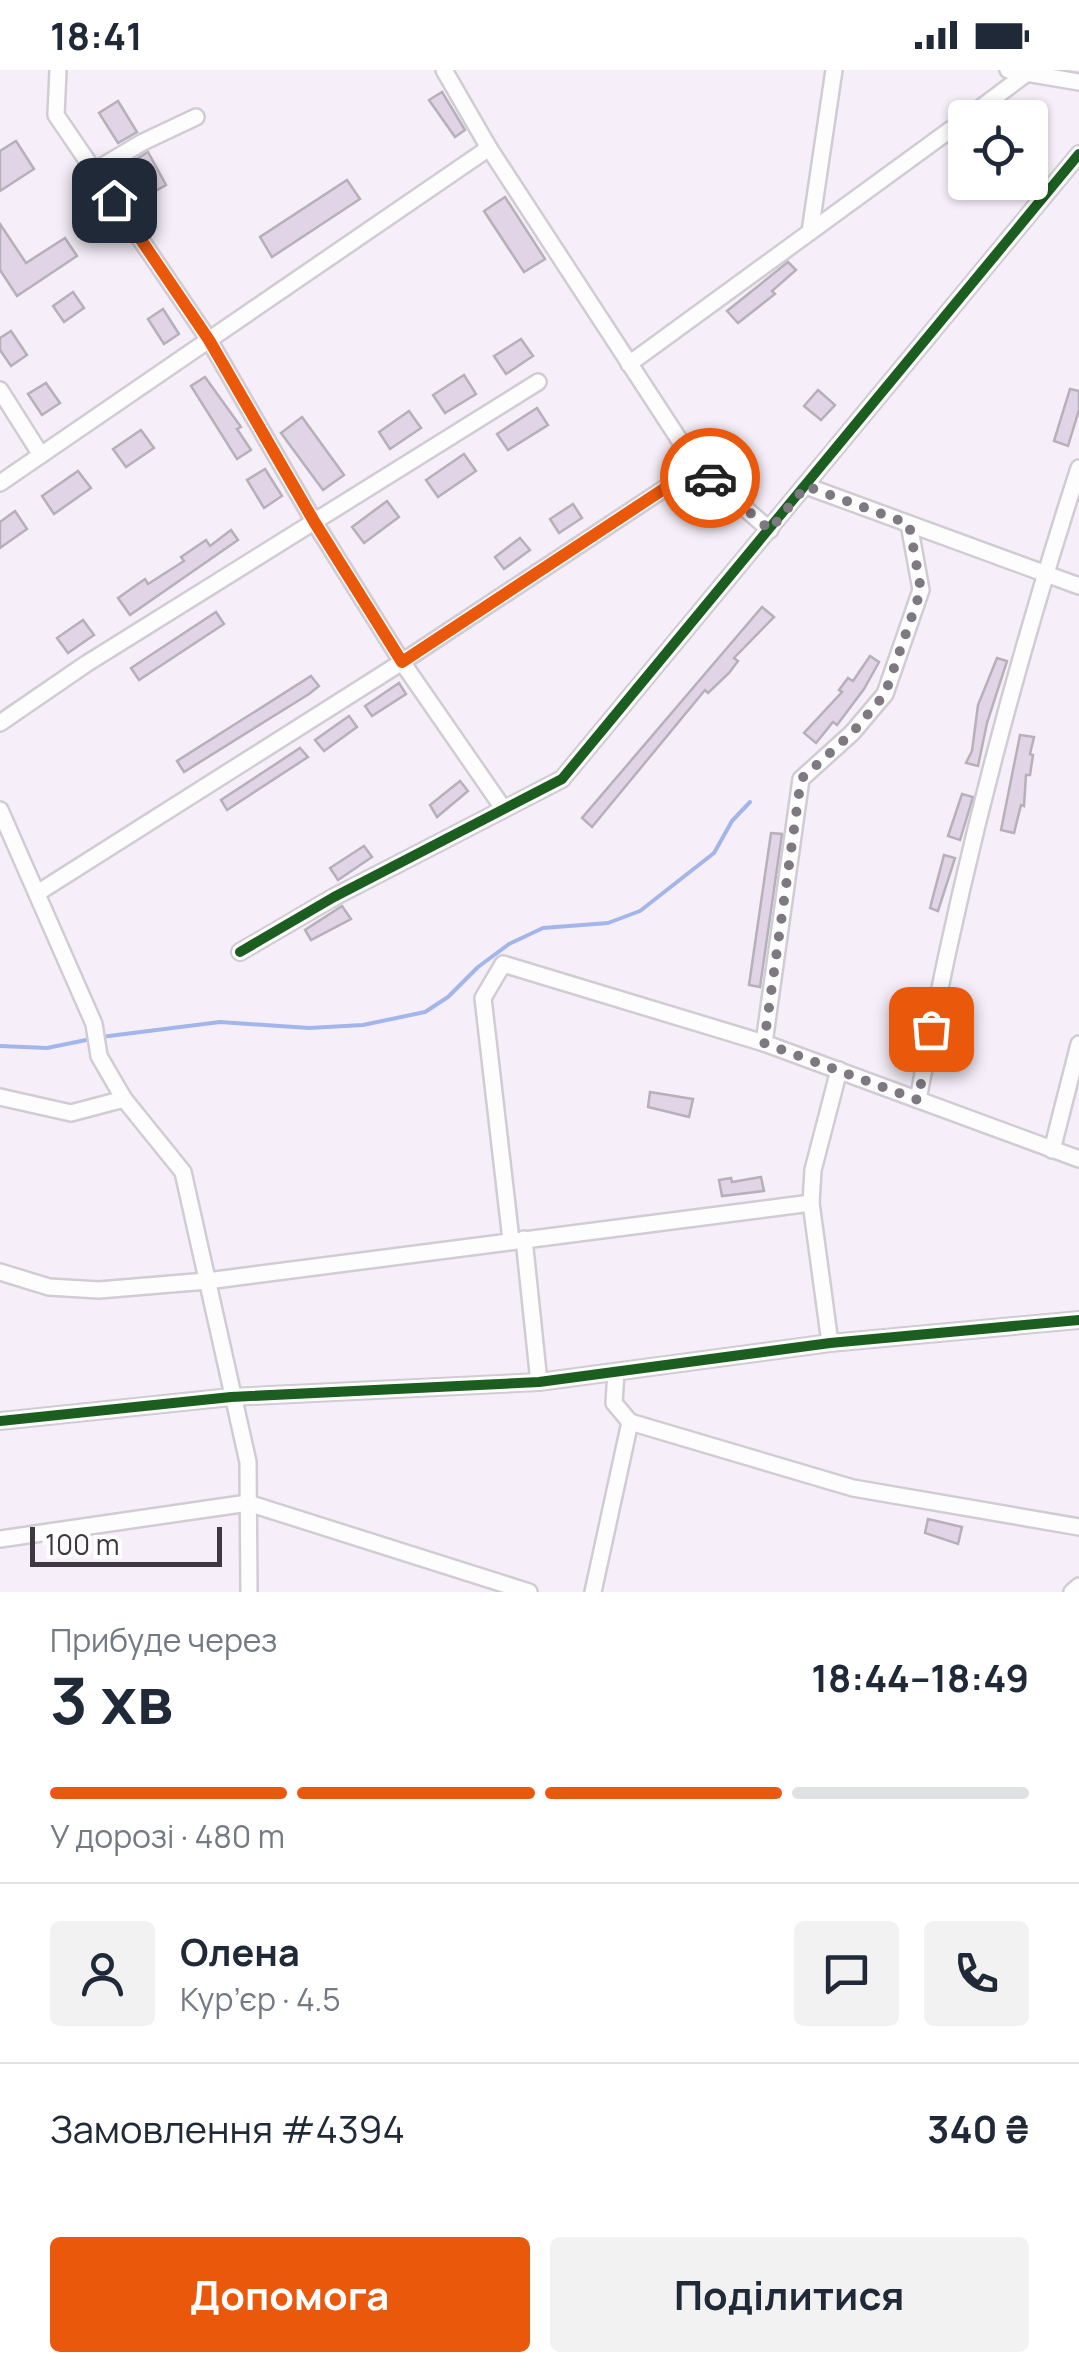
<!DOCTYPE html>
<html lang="uk">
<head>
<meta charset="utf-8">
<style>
	body { margin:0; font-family:Manrope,sans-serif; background:#f2f2f3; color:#1f2937; height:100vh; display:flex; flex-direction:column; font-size:38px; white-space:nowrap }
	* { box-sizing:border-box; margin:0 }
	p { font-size:32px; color:#747a83 }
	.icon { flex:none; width:55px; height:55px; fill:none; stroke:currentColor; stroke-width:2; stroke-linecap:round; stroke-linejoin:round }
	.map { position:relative; height:1522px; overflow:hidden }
	.sheet { display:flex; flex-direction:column; background:#fff; flex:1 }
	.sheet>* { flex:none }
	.controls { position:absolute; left:948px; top:30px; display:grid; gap:20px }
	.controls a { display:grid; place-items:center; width:100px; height:100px; border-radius:10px; background:#fff; box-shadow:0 2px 8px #0004; font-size:50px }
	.scale { position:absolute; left:30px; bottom:25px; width:192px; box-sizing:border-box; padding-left:10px; border:5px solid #3e3940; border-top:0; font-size:28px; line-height:35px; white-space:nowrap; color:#3e3940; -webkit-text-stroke:8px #fefefe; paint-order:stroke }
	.pin { position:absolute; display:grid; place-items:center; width:85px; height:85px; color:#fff; margin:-42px; border-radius:20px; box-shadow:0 5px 15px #0006 }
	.courier { position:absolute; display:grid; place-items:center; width:100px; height:100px; margin:-50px; border:8px solid #ea580c; border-radius:50%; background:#fff; color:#222; box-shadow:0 2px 12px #0007 }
	.overview em { font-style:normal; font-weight:700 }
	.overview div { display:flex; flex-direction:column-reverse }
	.overview { display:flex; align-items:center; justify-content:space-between; height:170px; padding:0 50px }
	h1 { font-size:65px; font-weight:700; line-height:75px }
	.bar { display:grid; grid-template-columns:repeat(4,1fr); gap:15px 10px; align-content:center; height:120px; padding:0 50px }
	.bar i { height:12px; border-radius:8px; background:#e0e1e3 }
	.bar .current { background:#ea580c }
	.bar p { grid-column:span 4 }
	.line { display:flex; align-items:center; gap:25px; padding:0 50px; border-top:2px solid #e0e1e3 }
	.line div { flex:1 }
	.round { display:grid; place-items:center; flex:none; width:105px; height:105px; border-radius:10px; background:#f2f2f3 }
	.action { display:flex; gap:20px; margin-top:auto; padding:20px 50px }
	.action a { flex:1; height:115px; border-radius:10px; background:#ea580c; color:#fff; font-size:40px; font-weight:700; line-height:115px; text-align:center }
	.action a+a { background:#f2f2f3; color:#1f2937 }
	.status { display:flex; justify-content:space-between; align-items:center; height:70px; padding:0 50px; background:#fff; direction:ltr }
	.status svg { height:28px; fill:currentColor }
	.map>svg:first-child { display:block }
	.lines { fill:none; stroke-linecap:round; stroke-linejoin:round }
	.stream { stroke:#a2b6eb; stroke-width:4 }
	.building { fill:#e1d4e6; stroke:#b6b0b8; stroke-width:2.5 }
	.street-casing { stroke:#d1ccd3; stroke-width:20 }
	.street { stroke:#fefdfe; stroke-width:15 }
	.cycleway-casing { stroke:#fefefe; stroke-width:16 }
	.cycleway { stroke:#1b5e20; stroke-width:10 }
	.done { stroke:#7e7981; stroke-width:10; stroke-dasharray:0 18 }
	.route { stroke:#ea580c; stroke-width:12 }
</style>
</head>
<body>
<div class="status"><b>18:41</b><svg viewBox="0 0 49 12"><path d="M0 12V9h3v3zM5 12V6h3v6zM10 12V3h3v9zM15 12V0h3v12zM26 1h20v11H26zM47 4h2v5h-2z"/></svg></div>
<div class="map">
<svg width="1079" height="1522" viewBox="0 0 1079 1522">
	<rect width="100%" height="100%" fill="#f6eff9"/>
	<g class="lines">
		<g class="stream">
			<polyline points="101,967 220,952 309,958 363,955 425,942 448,927 478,897 509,874 543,858 608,853 640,841 714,783 732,751 750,732"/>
			<polyline points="0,976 47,978 91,969"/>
		</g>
	</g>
	<g class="building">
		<polygon points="442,22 465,60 455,67 429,30"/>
		<polygon points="118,31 137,62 118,73 99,43"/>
		<polygon points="16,71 34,99 0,121 0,81"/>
		<polygon points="148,82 166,115 143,128 127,95"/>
		<polygon points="347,110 360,129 272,187 260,167"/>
		<polygon points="505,127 545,189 524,202 484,141"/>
		<polygon points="0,154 26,193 65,168 77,186 17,226 0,200"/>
		<polygon points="788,192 796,200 772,221 775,224 738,253 727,241"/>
		<polygon points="73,222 84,238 64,252 53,236"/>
		<polygon points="163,239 179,264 164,274 148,249"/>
		<polygon points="11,261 27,285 11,296 0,280 0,268"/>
		<polygon points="521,269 533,286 506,304 494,286"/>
		<polygon points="464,305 476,324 445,343 433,325"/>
		<polygon points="205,307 241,357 237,359 251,380 237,389 191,316"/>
		<polygon points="46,313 60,333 42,345 28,324"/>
		<polygon points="1070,319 1079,321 1079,340 1068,376 1054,371"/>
		<polygon points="818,320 835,335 821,350 804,336"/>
		<polygon points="537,338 548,355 508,380 497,364"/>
		<polygon points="409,341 421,358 390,379 379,362"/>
		<polygon points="302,347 344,405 323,420 281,363"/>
		<polygon points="141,360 154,378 126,397 113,379"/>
		<polygon points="464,384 476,401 438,427 426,410"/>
		<polygon points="265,399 282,426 264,438 247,410"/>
		<polygon points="78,401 91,418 54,444 42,426"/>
		<polygon points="387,431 399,447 364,473 352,457"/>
		<polygon points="573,434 582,448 559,463 550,449"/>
		<polygon points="15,441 27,459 0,478 0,452"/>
		<polygon points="231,460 238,470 130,545 118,528 145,509 148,514 184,491 181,487 206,470 210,476"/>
		<polygon points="520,468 530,480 504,499 495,487"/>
		<polygon points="762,537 774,547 734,588 738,591 729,603 708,623 705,620 592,757 582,748"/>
		<polygon points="216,542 224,554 139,610 131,598"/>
		<polygon points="83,550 94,565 68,583 57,568"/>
		<polygon points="870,586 879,592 864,619 837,655 833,652 816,673 804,663 842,622 839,620 848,608 853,611"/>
		<polygon points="997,588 1007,591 987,653 978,696 966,693 972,681 978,635"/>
		<polygon points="311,606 319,616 309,624 184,702 177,691"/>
		<polygon points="399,613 406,624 372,646 365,636"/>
		<polygon points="349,646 357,657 324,681 315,670"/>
		<polygon points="1020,665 1034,667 1030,684 1033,685 1030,705 1026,705 1024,736 1021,735 1014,763 1001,760"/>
		<polygon points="300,678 308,687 227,740 221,730"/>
		<polygon points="460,711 468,721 437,747 430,735"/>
		<polygon points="962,724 973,727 960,770 948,766"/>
		<polygon points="771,763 782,764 760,917 749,915"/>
		<polygon points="364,776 372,787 338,810 330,798"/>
		<polygon points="944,785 955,788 938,841 930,838"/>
		<polygon points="342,836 351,849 311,870 305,860"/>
		<polygon points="650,1022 693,1029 689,1047 648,1037"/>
		<polygon points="761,1107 764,1121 722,1126 719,1110 731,1108 732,1112"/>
		<polygon points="928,1449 962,1457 958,1474 925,1463"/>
	</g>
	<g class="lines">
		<g class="street-casing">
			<g id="street">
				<polyline points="58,0 56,45 209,270 315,453 402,592 503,738"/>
				<polyline points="444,0 489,78 697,397 770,460"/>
				<polyline points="1008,0 1079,12"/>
				<polyline points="967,48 1027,3"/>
				<polyline points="94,101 143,72 196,47"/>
				<polyline points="810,162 834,0"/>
				<polyline points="629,294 965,49"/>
				<polyline points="0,320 41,385"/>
				<polyline points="0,413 489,78"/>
				<polyline points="806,416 1079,516"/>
				<polyline points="0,653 86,594 538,312"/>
				<polyline points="0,740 94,954 99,986 124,1029 183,1102 248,1392 249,1522"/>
				<polyline points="39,822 402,592 697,397"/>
				<polyline points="240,882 334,827 562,709 1079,84"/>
				<polyline points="764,973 801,709 852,663 885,624 921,520 909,454"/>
				<polyline points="0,1027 71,1043 124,1029"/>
				<path d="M918 1030C957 817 1012 604 1079 398"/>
				<polyline points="1052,1080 1079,974"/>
				<polyline points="524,1169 539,1312"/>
				<polyline points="511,1170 483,928 503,894 764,973 1079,1089"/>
				<polyline points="0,1202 49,1217 99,1220 207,1211 811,1133"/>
				<polyline points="830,1273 811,1133 813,1100 839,1000"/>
				<polyline points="616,1302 614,1333 630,1352 853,1418 1079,1457"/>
				<polyline points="0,1351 231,1327 539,1312 830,1273 1079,1250"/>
				<polyline points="0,1469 248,1433 529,1522"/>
				<polyline points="593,1522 630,1352"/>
				<polyline points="1072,1522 1079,1516"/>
			</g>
		</g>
		<use href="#street" class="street"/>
		<g class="cycleway-casing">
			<g id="cycleway">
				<polyline points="240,882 334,827 562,709 1079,84"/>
				<polyline points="0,1351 231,1327 539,1312 830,1273 1079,1250"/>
			</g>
		</g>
		<use href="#cycleway" class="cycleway"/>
	</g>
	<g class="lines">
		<polyline class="done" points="710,408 770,460 806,416 909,454 921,520 885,624 852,663 801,709 764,973 918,1030 931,959"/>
		<polyline class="route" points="114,130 209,270 315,453 402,592 697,397 710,408"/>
	</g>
</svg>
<div class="controls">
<a><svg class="icon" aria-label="locate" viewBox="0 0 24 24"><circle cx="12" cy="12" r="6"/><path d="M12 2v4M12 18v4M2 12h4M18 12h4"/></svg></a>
</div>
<div class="scale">100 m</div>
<div class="pin" style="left:931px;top:959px;background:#ea580c"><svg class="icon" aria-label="bag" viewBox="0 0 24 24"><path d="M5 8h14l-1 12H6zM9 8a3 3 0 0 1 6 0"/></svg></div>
<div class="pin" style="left:114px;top:130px;background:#1f2937"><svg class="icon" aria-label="home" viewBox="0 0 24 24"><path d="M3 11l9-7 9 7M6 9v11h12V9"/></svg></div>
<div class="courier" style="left:710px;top:408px"><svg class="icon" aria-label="car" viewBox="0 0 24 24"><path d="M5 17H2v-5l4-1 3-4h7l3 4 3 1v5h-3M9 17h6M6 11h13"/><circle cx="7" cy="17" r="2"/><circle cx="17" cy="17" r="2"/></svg></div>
</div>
<section class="sheet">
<div class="overview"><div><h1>3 хв</h1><p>Прибуде через</p></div><em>18:44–18:49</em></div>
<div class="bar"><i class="current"></i><i class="current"></i><i class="current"></i><i></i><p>У дорозі · 480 m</p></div>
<div class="line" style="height:180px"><a class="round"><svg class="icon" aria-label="person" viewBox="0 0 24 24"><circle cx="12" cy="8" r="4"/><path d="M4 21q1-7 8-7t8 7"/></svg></a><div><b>Олена</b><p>Кур’єр · 4.5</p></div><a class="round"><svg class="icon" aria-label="chat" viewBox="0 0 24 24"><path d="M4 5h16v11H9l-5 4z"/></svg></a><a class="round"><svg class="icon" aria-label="phone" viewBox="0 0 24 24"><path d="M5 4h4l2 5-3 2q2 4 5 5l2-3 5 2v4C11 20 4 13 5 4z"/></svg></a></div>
<div class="line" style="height:130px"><div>Замовлення #4394</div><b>340 ₴</b></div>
<div class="action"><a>Допомога</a><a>Поділитися</a></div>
</section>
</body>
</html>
